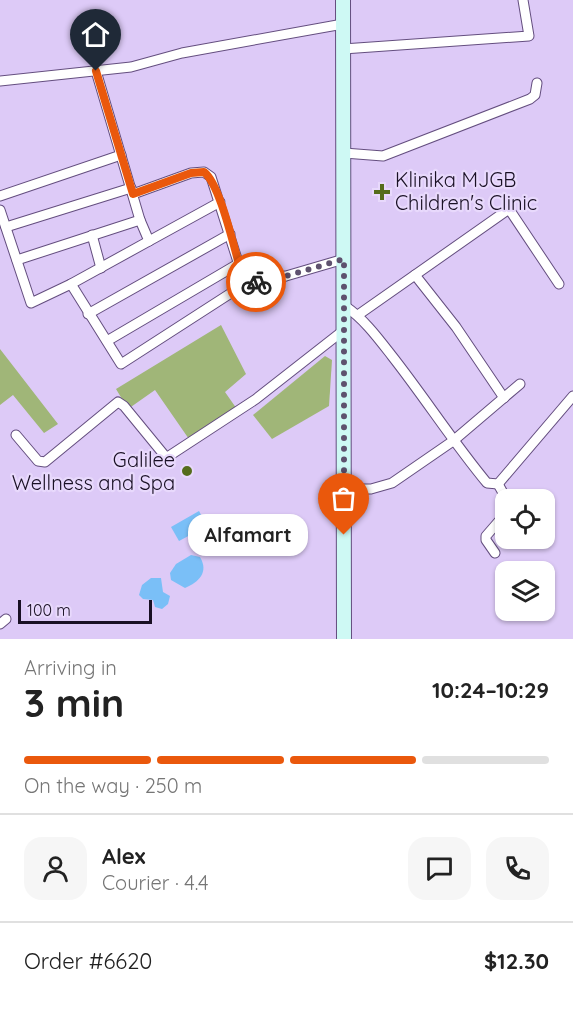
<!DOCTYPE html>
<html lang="en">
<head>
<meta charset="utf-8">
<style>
	body { margin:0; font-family:Quicksand,sans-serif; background:#f6f6f6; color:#222; height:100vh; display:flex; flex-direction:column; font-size:22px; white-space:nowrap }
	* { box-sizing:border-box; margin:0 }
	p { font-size:20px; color:#767676 }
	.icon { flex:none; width:33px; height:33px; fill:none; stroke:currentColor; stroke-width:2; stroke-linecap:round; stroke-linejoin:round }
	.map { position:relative; height:639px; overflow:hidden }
	.panel { display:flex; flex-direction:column; background:#fff; flex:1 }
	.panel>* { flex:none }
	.tools { position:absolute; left:495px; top:489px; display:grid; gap:12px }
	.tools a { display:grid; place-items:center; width:60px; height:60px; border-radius:12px; background:#fff; box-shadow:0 2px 4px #0004; font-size:30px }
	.scale { position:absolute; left:18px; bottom:15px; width:134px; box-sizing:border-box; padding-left:6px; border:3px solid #191024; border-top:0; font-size:16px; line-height:21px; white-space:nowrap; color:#191024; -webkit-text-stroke:4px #e8d9fc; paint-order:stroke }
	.pin { position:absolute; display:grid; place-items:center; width:51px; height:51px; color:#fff; margin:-62px -26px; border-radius:50% 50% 50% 0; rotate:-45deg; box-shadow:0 0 6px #0007 }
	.pin .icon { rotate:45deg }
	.courier { position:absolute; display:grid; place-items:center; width:60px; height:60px; margin:-30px; border:4px solid #ea580c; border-radius:50%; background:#fff; color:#222; box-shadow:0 2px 8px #0007 }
	.bubble { position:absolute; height:42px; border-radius:18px; background:#fff; box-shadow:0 2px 4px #0004; font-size:20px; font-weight:800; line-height:42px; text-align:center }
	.headline em { font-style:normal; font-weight:800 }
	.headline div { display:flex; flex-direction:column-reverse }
	.headline { display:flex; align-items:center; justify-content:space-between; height:102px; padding:0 24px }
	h1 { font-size:39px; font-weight:800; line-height:45px }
	.bar { display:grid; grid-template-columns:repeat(4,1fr); gap:9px 6px; align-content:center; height:72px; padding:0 24px }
	.bar i { height:8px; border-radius:4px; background:#e0e0e0 }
	.bar .active { background:#ea580c }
	.bar p { grid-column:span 4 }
	.line { display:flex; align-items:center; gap:15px; padding:0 24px; border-top:2px solid #e0e0e0 }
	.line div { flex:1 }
	.round { display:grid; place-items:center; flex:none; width:63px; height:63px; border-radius:18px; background:#f6f6f6 }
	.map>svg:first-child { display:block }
	.green { fill:#a0b678 }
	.water { fill:#7abff7 }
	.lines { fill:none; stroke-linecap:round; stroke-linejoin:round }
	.minor-casing { stroke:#644e7f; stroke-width:11 }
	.secondary-casing { stroke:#644e7f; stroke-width:16 }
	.minor { stroke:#fff; stroke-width:9 }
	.secondary { stroke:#cef9f4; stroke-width:14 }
	.done { stroke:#5e516e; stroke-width:6; stroke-dasharray:0 10.8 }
	.route { stroke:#ea580c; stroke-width:8 }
	.poi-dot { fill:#556c1c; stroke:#e8d9fc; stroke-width:2 }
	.labels { text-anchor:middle; stroke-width:4.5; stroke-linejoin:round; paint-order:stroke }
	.poi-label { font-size:20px; fill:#191024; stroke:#e8d9fc; text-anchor:start }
</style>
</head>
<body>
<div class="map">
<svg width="573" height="639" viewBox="0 0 573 639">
	<rect width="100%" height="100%" fill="#ddcaf7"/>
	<g class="green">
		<polygon points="221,325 246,374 225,392 239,412 191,442 155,390 128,409 116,389"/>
		<polygon points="0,349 58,424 44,433 13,395 0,405"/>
		<polygon points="325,356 332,360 329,406 272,439 253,415"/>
	</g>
	<g class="water">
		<polygon points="199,511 207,526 179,541 171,527"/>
		<path d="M191 555 200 557C209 572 199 582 185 588L171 580 170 573 176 564Z"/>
		<polygon points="151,578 161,578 163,592 170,596 168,604 162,609 155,607 153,600 143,599 139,595 142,585"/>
	</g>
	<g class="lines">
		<g class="minor-casing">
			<g id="minor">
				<polyline points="343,49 529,36 523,0"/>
				<polyline points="0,81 131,67 182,53 343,24"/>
				<polyline points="344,153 383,156 530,99 535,95 537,83"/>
				<polyline points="133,194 191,173 204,172 211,177 245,284"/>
				<polyline points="0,196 121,155"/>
				<polyline points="0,210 31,303 71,284 149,241 140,220 96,71"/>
				<polyline points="6,227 131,188"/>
				<polyline points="92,235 101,268"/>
				<polyline points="149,241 220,202"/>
				<polyline points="17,260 140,220"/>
				<polyline points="415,275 456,327 504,398"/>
				<polyline points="71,284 121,364 245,284 286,276 344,259"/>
				<path d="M345 306C364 319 378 338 392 356 425 398 453 442 487 483L498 484 573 396"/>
				<polyline points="88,314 230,234"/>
				<polyline points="358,315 509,209 559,284"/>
				<polyline points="107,341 238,264"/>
				<polyline points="16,435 38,461 45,462 118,402 124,406 165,456 169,456 256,399 344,330"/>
				<polyline points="498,484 507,500"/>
				<polyline points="343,489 371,489 392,483 453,441 520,384"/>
				<polyline points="495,553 486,540 486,536 506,513"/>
				<polyline points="0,624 6,619"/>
			</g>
		</g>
		<g class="secondary-casing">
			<polyline id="secondary" points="343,0 344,639"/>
		</g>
		<use href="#minor" class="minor"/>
		<use href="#secondary" class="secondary"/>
	</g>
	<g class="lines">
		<polyline class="done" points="256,282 286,276 344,259 344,535"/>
		<path class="route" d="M96 71 133 194 191 173 204 172C222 186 236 259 245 284L256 282"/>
	</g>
	<g class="poi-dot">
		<path d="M379 183h6v6h6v6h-6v6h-6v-6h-6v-6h6z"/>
		<circle cx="187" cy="471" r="6"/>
	</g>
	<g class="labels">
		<g class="poi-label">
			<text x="395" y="187">Klinika MJGB<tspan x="395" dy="23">Children's Clinic</tspan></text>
			<text x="175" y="467" text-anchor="end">Galilee<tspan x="175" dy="23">Wellness and Spa</tspan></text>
		</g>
	</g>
</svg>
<div class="tools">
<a><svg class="icon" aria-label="locate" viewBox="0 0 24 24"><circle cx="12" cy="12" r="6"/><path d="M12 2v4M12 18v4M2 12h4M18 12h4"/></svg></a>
<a><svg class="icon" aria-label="layers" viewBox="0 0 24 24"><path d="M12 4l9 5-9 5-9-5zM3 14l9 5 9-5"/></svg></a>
</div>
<div class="scale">100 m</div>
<div class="pin" style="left:344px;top:535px;background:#ea580c"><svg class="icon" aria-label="bag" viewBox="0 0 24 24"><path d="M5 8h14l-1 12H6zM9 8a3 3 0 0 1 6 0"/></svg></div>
<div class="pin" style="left:96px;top:71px;background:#1f2937"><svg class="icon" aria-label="home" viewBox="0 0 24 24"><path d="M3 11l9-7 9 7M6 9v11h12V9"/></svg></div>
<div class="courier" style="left:256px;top:282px"><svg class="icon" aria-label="bike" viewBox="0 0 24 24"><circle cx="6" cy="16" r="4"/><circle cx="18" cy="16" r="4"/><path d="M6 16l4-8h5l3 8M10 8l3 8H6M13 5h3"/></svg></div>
<div class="bubble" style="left:188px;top:514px;width:120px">Alfamart</div>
</div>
<section class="panel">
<div class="headline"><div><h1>3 min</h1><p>Arriving in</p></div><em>10:24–10:29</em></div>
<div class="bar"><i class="active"></i><i class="active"></i><i class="active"></i><i></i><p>On the way · 250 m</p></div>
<div class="line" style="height:108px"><a class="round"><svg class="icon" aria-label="person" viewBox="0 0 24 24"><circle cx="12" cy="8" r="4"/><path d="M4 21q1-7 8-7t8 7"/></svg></a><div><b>Alex</b><p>Courier · 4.4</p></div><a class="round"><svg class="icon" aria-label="chat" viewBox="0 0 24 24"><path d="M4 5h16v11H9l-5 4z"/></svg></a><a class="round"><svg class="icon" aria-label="phone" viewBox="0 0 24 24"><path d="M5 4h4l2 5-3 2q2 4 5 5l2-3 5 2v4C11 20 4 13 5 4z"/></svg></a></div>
<div class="line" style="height:78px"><div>Order #6620</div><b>$12.30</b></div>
</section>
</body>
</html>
